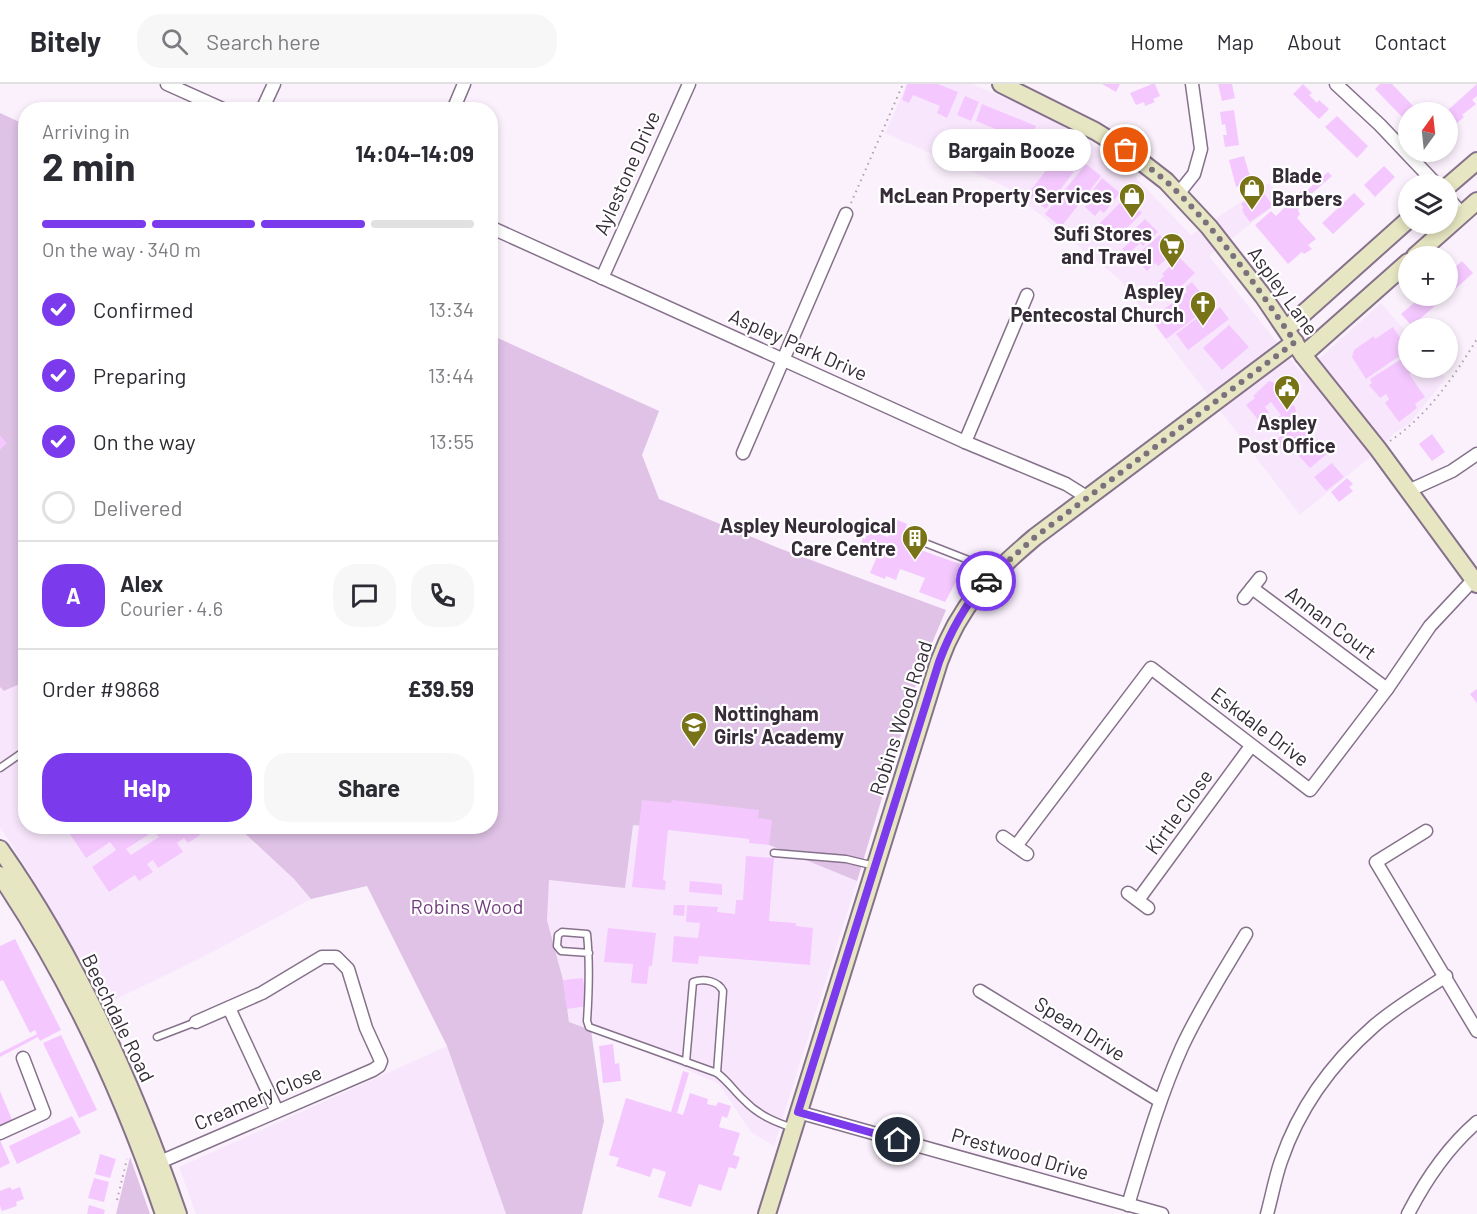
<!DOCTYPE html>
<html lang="en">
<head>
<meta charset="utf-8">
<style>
	body { margin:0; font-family:Barlow,sans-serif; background:#f7f7f7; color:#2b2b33; height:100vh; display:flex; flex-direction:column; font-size:22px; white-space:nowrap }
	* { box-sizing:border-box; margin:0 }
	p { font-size:20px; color:#7c7c81 }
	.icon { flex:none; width:33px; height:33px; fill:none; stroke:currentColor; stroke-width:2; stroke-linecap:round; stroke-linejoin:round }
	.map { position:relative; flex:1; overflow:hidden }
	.sheet { position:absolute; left:18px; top:18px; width:480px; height:732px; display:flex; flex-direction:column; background:#fff; border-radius:24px; box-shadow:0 3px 9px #0003 }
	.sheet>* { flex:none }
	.needle { width:39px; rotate:15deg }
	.buttons { position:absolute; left:1398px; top:18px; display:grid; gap:12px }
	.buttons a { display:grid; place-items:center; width:60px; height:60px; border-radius:50%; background:#fff; box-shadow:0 3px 9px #0003; font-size:30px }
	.pin { position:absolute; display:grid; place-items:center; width:51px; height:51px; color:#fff; margin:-26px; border:3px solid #fff; border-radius:50%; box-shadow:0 2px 6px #0007 }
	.courier { position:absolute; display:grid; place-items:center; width:60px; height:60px; margin:-30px; border:4px solid #7c3aed; border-radius:50%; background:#fff; color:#222; box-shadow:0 2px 8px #0007 }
	.bubble { position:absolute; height:42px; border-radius:21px; background:#fff; box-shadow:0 3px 9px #0003; font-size:20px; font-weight:700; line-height:42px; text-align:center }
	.overview em { font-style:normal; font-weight:700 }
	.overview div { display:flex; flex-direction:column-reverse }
	.overview { display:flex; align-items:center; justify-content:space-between; height:102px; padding:0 24px }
	h1 { font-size:39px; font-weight:700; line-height:45px }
	.bar { display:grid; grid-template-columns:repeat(4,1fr); gap:9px 6px; align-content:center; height:72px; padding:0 24px }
	.bar i { height:8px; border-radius:4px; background:#e1e1e2 }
	.bar .selected { background:#7c3aed }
	.bar p { grid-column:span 4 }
	.line { display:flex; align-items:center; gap:15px; padding:0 24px; border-top:2px solid #e1e1e2 }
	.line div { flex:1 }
	.round { display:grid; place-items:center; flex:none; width:63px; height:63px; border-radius:24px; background:#f7f7f7 }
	ol { padding:0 24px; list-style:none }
	li { display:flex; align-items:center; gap:18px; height:66px }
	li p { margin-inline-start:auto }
	li .icon { padding:6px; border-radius:50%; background:#7c3aed; color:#fff; stroke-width:4 }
	li:last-child { color:#7c7c81 }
	li i { width:33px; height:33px; border:3px solid #e1e1e2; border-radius:50% }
	.cta { display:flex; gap:12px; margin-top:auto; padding:12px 24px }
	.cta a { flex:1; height:69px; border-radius:24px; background:#7c3aed; color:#fff; font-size:24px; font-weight:700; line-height:69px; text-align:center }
	.cta a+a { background:#f7f7f7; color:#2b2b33 }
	header { display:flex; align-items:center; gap:36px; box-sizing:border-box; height:84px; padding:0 30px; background:#fff; border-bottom:2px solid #e1e1e2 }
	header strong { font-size:28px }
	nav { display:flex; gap:33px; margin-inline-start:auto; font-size:21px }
	.search { width:420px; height:54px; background:#f7f7f7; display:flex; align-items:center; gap:15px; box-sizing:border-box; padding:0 21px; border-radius:24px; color:#7c7c81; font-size:22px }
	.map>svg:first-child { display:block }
	.built { fill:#f8e7fc }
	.green { fill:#dfc2e6 }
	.building { fill:#f4c8fe; fill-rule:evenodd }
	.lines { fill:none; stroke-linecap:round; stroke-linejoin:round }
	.lane-casing { stroke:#86718b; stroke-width:9 }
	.street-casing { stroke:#86718b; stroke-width:15 }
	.secondary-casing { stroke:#86718b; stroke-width:20 }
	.path { stroke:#aca2ae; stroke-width:2; stroke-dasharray:1.5 4.5; stroke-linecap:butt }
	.lane { stroke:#fff; stroke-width:6 }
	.street { stroke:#fff; stroke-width:12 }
	.secondary { stroke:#e7e6c2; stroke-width:16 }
	.done { stroke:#7a717c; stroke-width:6; stroke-dasharray:0 10.8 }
	.route { stroke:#7c3aed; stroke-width:8 }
	.labels { text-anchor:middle; stroke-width:4.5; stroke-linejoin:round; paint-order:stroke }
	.street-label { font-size:20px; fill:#352c37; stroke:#fff }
	.poi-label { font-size:20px; font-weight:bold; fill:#352c37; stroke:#fff; text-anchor:end }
	.park-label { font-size:20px; fill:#723d7e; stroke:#fff }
</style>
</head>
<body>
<header>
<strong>Bitely</strong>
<div class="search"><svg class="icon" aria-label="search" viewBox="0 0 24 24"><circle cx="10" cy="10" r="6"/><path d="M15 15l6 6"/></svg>Search here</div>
<nav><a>Home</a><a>Map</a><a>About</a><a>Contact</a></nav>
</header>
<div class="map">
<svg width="1477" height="1130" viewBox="0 0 1477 1130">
	<rect width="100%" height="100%" fill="#fbf1fd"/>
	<g class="built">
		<polygon points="907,0 972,0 1042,30 1120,77 1191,151 1269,99 1283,115 1209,172 1302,290 1381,219 1408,250 1408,284 1437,284 1446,294 1410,339 1394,350 1368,375 1300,431 1120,196 1006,103 885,49"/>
		<polygon points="491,251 659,327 642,371 659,415 781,465 946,526 920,587 857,797 774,1062 751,1048 719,1000 617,955 569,938 563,896 547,836 549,796 574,797"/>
		<polygon points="25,597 26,742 238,743 294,795 311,815 205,872 106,920 34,796 0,743 0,603 5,607"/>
		<polygon points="447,962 506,1130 196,1130 179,1083"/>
	</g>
	<g class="green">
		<polygon points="0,29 26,41 26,597 4,607 0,603 0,365 6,359 0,352"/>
		<polygon points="491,251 659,327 642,371 659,415 781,465 946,526 920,587 857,797 755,755 739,751 633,741 625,804 549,796 547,836 563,896 569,938 591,946 604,1037 582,1130 506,1130 447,962 367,802 311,815 294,795 238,743 490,742"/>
		<polygon points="130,1073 150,1130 116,1130"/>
	</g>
	<g class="building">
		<polygon points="907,0 938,0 958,8 947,34 937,29 940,22 913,11 909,19 902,16"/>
		<polygon points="1102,0 1120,0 1116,8"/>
		<polygon points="1152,0 1155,0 1160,12 1153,15 1155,18 1145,22 1144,18 1136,21 1130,9"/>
		<polygon points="1218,0 1232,0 1235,14 1222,17"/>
		<polygon points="1303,0 1312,9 1309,11 1317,19 1319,16 1329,25 1319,35 1293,10"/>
		<polygon points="1380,0 1392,0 1417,26 1414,28 1408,28 1408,34 1406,37 1375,5"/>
		<polygon points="1477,0 1477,12 1472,16 1476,20 1462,31 1464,33 1457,39 1447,27"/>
		<polygon points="965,12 979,18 971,37 957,31"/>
		<polygon points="982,20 1036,42 1025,67 1017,64 1020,55 976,37"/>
		<polygon points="1234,26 1239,61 1225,63 1223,51 1227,51 1225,40 1222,41 1220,28"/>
		<polygon points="1337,32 1368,62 1357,74 1325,43"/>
		<polygon points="1043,51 1058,60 1053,69 1049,67 1045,75 1049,77 1044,85 1028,75"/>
		<polygon points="1062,66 1073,72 1080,79 1046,125 1027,111"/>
		<polygon points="1244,72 1252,99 1236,103 1229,76"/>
		<polygon points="1086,80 1101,92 1061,143 1045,130"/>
		<polygon points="1384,82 1395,93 1375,113 1364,101"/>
		<polygon points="1328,88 1332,92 1301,119 1298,127 1300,130 1297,134 1316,155 1308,161 1312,165 1304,170 1302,168 1288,180 1255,141 1271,127 1276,132 1303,105 1306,107"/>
		<polygon points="1102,94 1120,109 1104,129 1100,126 1095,132 1085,123 1096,109 1093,106"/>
		<polygon points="1263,108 1273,122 1250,138 1244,130 1242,125 1244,124 1241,120 1252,112 1254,114"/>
		<polygon points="1354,109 1365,120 1333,150 1322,139"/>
		<polygon points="1126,113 1142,129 1125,146 1122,143 1115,151 1106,142 1097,152 1092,147"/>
		<polygon points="1145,135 1158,148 1143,162 1140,159 1127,171 1122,165 1133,155 1128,151"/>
		<polygon points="1160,151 1175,168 1158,182 1155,179 1147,187 1139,178 1146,173 1141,167"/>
		<polygon points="1179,173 1195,189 1170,213 1167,210 1160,216 1152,208 1159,202 1156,200 1164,192 1162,190"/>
		<polygon points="1462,177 1473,189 1452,208 1448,203 1448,190"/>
		<polygon points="1192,198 1211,222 1166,255 1151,235 1187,208 1184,204"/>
		<polygon points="1422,212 1446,212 1412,242 1401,230"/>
		<polygon points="1220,223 1229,235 1188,266 1176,250 1206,227 1209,231"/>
		<polygon points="1229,241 1249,263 1222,286 1203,264"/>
		<polygon points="1393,243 1408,266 1366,295 1352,273 1354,266 1374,252 1375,255"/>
		<polygon points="1408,271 1408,284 1419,284 1409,290 1425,313 1415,320 1417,324 1399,338 1385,319 1389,315 1386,310 1380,314 1369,301 1372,299 1370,295"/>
		<polygon points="1269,297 1273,298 1279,305 1278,311 1286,319 1291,319 1295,323 1296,328 1273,347 1265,337 1270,333 1273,338 1281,331 1271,318 1265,323 1269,328 1259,337 1246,321 1255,314 1253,312"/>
		<polygon points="1299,333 1312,349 1294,363 1292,360 1283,367 1275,357 1283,350 1281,347"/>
		<polygon points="1432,350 1445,368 1432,377 1419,360"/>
		<polygon points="0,352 7,359 0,365"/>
		<polygon points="1317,355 1328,369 1310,384 1297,370"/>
		<polygon points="1332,379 1344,393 1326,407 1314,393"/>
		<polygon points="1347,394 1353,400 1349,403 1353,407 1339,418 1331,408"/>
		<polygon points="895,435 907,440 905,447 916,451 912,463 960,480 955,493 958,494 945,518 919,508 925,494 900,485 896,496 886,492 885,495 870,489 876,475 858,468 863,454 865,455 869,446 888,453"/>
		<polygon points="1477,605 1477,619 1470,610"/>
		<polygon points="642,716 671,719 672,716 759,726 758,734 772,736 769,761 749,759 749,755 668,746 663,796 666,797 665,806 632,803"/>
		<path d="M81 742H163L168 750 175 745 174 742H194L200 751 188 759 184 754 177 759 183 768 158 784 153 776 147 780 153 788 139 797 135 791 109 808 92 783 116 766 110 758 86 774 70 750ZM154 747 159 753 131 771 126 765Z"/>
		<polygon points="746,772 774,774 769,837 796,839 796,842 813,844 810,881 699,872 698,880 672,878 674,852 698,854 700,839 686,838 687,821 718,823 717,828 735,830 736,816 743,816"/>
		<polygon points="690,797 722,800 722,811 689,808"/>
		<polygon points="674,821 685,821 684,832 673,831"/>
		<polygon points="608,844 656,849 652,882 649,882 647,900 631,899 633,880 604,878"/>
		<polygon points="15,855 61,946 40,957 38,953 0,973 0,969 37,950 35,946 30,949 3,896 0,897 0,862"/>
		<polygon points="583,894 587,922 567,925 563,896"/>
		<polygon points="61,951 97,1026 79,1034 43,959"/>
		<polygon points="613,960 615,980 619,979 621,997 603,999 599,962"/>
		<polygon points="683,987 689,989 677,1029 683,1031 690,1009 708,1015 707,1020 716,1022 718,1018 731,1022 727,1034 722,1032 719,1043 740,1049 733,1071 740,1073 736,1085 729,1083 721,1107 699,1100 691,1123 658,1113 666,1088 653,1084 650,1093 616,1082 619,1074 609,1071 626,1014 671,1028"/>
		<polygon points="0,1007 13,1038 0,1043"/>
		<polygon points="72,1032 81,1049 17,1080 9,1062"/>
		<polygon points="0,1056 10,1079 0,1084"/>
		<polygon points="100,1070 116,1075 110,1094 95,1090"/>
		<polygon points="94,1094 109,1098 104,1118 88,1114"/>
		<polygon points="10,1103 12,1106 20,1103 24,1115 16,1118 17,1122 2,1127 0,1122 0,1107"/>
		<polygon points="89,1121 105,1126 104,1130 87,1130"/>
	</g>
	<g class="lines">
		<g class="lane-casing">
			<g id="lane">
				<polyline points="925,459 994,486"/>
				<polyline points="0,684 26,666"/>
				<polyline points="774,769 846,775 875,782"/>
				<path d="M589 869 561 867 557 862 558 851 562 848 587 850C590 879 589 907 587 937L589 943 717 989C728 997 734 1007 744 1016 758 1031 775 1038 793 1044"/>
				<polyline points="157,953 196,938"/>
				<path d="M686 978 693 898C704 894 718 897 723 907L717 989"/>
			</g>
		</g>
		<g class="street-casing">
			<g id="street">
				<polyline points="167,0 225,26"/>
				<polyline points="1336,0 1380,41 1436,100"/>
				<polyline points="262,26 274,0"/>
				<polyline points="453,26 464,0"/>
				<polyline points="1178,110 1194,90 1201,65 1192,0"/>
				<polyline points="1448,114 1463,131"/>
				<polyline points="490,143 965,358 1066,400 1082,410 1084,418"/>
				<polyline points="602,194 689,0"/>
				<polyline points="965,358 1027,211"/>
				<polyline points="743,369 846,130"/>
				<polyline points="1408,407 1452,387 1477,370"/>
				<polyline points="1252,504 1387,605"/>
				<polyline points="1244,514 1260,494"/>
				<polyline points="1426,747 1376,778 1477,947"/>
				<polyline points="1003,753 1027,770"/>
				<polyline points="1016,762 1151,584 1310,706 1387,605 1430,542 1474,495"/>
				<polyline points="1128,809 1148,824"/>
				<polyline points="1138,816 1251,662"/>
				<polyline points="980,907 1160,1017"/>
				<polyline points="229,924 277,1027"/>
				<polyline points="798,1028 1162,1130"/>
				<polyline points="0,1049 44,1029 23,974"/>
				<polyline points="153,1081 373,986 379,982 381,977 366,944 348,885 336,873 322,873 262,909 196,938"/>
				<path d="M1128 1121C1144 1068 1159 1014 1182 963 1200 924 1224 887 1246 850"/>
				<path d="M1267 1130C1272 1112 1275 1094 1281 1077 1299 1024 1333 978 1374 942 1396 923 1422 908 1446 892"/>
				<path d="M1408 1130C1426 1095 1447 1064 1477 1038"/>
			</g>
		</g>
		<g class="secondary-casing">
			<g id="secondary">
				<polyline points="1001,0 1095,47 1126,66 1166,97 1209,143 1263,212 1303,271 1378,365 1477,500"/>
				<polyline points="1448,102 1477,77"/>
				<polyline points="1415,172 1477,117"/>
				<polyline points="1286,245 1408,136"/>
				<polyline points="1303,271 1408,178"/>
				<path d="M0 765C78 876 134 1002 178 1130"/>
				<path d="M0 791C70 895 124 1012 164 1130"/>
				<path d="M767 1130 939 578C960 520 990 491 1035 453L1295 258"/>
			</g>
		</g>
		<g class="path">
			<polyline points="851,119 903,0"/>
			<path d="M1390 357C1428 331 1453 294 1477 255"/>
			<polyline points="117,1116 127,1075"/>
		</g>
		<use href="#lane" class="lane"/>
		<use href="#street" class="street"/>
		<use href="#secondary" class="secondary"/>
	</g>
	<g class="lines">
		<path class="done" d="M986 497 1035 453 1295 258C1256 201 1216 144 1166 97 1153 86 1139 76 1126 66"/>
		<path class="route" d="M898 1056 798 1028 939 578C950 548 965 521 986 497"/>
	</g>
	<defs>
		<g id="shop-pin" transform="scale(1.35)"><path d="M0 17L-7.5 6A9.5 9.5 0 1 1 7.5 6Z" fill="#777316" stroke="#fff"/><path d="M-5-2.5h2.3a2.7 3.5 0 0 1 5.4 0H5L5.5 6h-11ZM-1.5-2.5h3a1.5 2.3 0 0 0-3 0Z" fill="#fff"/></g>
		<g id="supermarket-pin" transform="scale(1.35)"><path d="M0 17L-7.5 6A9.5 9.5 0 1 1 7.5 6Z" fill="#777316" stroke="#fff"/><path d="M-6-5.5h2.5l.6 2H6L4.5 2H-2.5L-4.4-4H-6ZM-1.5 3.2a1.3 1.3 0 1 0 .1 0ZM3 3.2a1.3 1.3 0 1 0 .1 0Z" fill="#fff"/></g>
		<g id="church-pin" transform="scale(1.35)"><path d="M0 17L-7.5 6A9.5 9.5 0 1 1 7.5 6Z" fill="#777316" stroke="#fff"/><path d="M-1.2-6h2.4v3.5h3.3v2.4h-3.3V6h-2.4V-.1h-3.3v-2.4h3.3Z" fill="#fff"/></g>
		<g id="civic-pin" transform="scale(1.35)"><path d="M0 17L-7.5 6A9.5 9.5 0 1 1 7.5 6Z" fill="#777316" stroke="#fff"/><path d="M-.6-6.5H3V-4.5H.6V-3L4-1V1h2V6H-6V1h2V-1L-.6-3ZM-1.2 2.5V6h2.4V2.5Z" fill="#fff"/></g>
		<g id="building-pin" transform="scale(1.35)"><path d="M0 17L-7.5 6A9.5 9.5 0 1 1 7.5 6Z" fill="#777316" stroke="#fff"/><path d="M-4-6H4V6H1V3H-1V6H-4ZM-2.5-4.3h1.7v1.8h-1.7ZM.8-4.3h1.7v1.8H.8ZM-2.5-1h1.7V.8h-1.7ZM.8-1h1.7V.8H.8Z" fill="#fff"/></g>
		<g id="school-pin" transform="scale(1.35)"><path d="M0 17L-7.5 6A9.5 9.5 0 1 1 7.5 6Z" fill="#777316" stroke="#fff"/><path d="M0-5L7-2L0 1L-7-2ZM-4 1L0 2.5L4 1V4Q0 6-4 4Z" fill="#fff"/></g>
	</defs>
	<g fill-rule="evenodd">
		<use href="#shop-pin" x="1252" y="104"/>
		<use href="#shop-pin" x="1132" y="112"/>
		<use href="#supermarket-pin" x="1172" y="162"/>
		<use href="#church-pin" x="1203" y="220"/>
		<use href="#civic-pin" x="1287" y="304"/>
		<use href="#building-pin" x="915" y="454"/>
		<use href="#school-pin" x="694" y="641"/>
	</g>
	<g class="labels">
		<g class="street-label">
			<text transform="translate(627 89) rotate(-66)" y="7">Aylestone Drive</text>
			<text transform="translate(1283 207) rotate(54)" y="7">Aspley Lane</text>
			<text transform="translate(798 261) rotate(24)" y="7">Aspley Park Drive</text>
			<text transform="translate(1331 539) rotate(37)" y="7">Annan Court</text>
			<text transform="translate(901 634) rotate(-72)" y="7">Robins Wood Road</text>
			<text transform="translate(1260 643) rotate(37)" y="7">Eskdale Drive</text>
			<text transform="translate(1179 728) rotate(-54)" y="7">Kirtle Close</text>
			<text transform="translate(118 934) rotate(64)" y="7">Beechdale Road</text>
			<text transform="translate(1080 945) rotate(32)" y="7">Spean Drive</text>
			<text transform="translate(258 1014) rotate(-23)" y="7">Creamery Close</text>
			<text transform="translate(1020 1070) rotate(16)" y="7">Prestwood Drive</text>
		</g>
		<g class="poi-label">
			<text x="1272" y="99" text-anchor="start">Blade<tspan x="1272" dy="23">Barbers</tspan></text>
			<text x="1112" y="119">McLean Property Services</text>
			<text x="1152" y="157">Sufi Stores<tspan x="1152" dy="23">and Travel</tspan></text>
			<text x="1184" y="215">Aspley<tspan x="1184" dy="23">Pentecostal Church</tspan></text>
			<text x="1287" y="346" text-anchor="middle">Aspley<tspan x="1287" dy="23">Post Office</tspan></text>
			<text x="896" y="449">Aspley Neurological<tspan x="896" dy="23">Care Centre</tspan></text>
			<text x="714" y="637" text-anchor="start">Nottingham<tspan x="714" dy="23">Girls' Academy</tspan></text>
		</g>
		<g class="park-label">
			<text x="467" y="830">Robins Wood</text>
		</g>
	</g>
</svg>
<div class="buttons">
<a><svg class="needle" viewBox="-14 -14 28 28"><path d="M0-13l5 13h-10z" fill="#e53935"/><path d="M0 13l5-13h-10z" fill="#7c7c81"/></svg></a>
<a><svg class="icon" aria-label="layers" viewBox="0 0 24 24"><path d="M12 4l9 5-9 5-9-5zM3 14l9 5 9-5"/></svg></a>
<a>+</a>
<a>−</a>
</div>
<div class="pin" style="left:1126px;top:66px;background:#ea580c"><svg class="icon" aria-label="bag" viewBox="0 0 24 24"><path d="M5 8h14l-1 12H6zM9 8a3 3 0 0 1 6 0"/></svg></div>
<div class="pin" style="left:898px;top:1056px;background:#1f2937"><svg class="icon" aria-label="home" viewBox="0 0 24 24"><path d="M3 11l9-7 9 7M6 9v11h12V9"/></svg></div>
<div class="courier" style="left:986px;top:497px"><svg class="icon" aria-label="car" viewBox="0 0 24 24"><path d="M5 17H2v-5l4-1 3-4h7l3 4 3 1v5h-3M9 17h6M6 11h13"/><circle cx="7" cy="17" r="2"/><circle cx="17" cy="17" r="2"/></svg></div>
<div class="bubble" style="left:932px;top:45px;width:159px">Bargain Booze</div>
<section class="sheet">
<div class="overview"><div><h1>2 min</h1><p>Arriving in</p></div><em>14:04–14:09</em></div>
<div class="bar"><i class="selected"></i><i class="selected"></i><i class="selected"></i><i></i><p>On the way · 340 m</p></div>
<ol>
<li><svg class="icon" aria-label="check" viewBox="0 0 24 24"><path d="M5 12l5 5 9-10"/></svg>Confirmed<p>13:34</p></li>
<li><svg class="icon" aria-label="check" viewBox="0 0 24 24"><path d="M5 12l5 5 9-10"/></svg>Preparing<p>13:44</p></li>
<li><svg class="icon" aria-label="check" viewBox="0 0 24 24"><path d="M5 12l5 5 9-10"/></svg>On the way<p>13:55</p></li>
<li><i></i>Delivered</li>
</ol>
<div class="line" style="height:108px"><b class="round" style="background:#7c3aed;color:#fff">A</b><div><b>Alex</b><p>Courier · 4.6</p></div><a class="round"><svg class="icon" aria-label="chat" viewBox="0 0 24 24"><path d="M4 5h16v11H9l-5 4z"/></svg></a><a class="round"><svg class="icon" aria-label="phone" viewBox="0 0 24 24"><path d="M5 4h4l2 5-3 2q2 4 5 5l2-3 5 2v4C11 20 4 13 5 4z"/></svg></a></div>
<div class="line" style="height:78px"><div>Order #9868</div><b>£39.59</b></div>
<div class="cta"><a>Help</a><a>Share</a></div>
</section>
</div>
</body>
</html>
